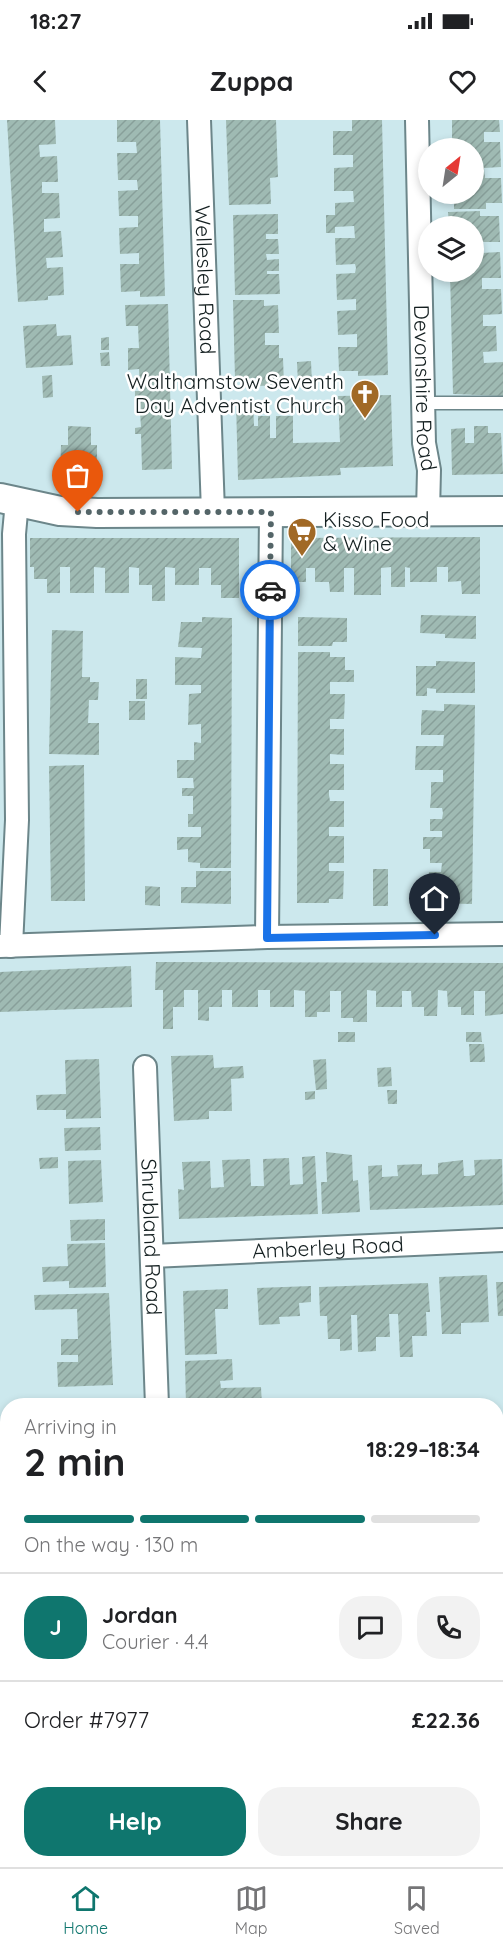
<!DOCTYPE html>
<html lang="en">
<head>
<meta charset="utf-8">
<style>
	body { margin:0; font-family:Quicksand,sans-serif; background:#f2f2f2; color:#202124; height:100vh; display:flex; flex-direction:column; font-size:22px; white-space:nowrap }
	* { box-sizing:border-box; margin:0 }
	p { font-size:20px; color:#757577 }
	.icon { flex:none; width:33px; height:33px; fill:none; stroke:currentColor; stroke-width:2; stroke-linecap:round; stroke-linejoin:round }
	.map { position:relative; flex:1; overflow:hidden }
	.sheet { position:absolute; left:0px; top:1278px; width:504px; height:470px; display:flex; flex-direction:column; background:#fff; border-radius:24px 24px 0 0; box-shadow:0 3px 9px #0003 }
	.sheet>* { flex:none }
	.needle { width:39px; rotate:30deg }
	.buttons { position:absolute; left:418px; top:18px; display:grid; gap:12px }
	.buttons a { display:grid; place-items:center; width:66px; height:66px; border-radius:50%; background:#fff; box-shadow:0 3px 9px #0003; font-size:30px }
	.pin { position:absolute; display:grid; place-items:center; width:51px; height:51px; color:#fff; margin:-62px -26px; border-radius:50% 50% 50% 0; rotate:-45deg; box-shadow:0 0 6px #0007 }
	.pin .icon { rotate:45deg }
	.courier { position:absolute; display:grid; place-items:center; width:60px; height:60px; margin:-30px; border:4px solid #1a73e8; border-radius:50%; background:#fff; color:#222; box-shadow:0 2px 8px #0007 }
	.summary em { font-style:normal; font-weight:700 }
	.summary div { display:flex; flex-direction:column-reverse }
	.summary { display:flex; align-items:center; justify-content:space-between; height:102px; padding:0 24px }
	h1 { font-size:39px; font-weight:700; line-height:45px }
	.bar { display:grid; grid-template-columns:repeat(4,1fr); gap:9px 6px; align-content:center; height:72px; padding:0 24px }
	.bar i { height:8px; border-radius:4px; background:#e0e0e0 }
	.bar .on { background:#0f766e }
	.bar p { grid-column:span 4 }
	.line { display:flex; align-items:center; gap:15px; padding:0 24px; border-top:2px solid #e0e0e0 }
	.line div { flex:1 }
	.round { display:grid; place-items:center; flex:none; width:63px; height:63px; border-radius:24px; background:#f2f2f2 }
	.cta { display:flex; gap:12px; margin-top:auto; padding:12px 24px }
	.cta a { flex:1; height:69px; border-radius:24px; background:#0f766e; color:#fff; font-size:24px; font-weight:700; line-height:69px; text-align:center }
	.cta a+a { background:#f2f2f2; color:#202124 }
	.status { display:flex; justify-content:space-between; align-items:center; height:42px; padding:0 30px; background:#fff; direction:ltr }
	.status svg { height:16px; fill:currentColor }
	header { display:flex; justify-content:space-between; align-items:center; height:78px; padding:0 24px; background:#fff; font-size:27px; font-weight:700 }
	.tabs { display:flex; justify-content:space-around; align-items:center; height:84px; border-top:2px solid #e0e0e0; background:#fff; font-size:16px; color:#757577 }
	.tabs a { display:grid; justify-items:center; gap:3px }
	.tabs .on { color:#0f766e }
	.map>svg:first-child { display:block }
	.building { fill:url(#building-hatch) }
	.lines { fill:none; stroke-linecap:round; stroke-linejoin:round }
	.service-casing { stroke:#6c868a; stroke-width:15 }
	.minor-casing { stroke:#6c868a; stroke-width:26 }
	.tertiary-casing { stroke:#6c868a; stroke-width:32 }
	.primary-casing { stroke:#6c868a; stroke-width:36 }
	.service { stroke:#fff; stroke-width:12 }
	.minor { stroke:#fff; stroke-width:22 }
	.tertiary { stroke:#fff; stroke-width:28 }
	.primary { stroke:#fff; stroke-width:33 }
	.done { stroke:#546568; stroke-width:6; stroke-dasharray:0 10.8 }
	.route { stroke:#1a73e8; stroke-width:8 }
	.labels { text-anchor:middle; stroke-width:5; stroke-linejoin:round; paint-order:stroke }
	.street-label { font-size:21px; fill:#141f20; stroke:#fff }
	.poi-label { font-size:21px; fill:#141f20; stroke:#fff; text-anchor:end }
</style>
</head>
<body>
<div class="status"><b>18:27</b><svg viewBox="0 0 49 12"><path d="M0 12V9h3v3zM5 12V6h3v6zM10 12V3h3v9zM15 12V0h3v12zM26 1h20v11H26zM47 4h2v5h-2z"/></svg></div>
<header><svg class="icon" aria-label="back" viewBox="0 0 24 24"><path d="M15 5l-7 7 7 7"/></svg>Zuppa<svg class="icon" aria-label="heart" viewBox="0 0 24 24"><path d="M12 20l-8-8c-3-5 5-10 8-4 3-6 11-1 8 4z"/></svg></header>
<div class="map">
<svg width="503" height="1747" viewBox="0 0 503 1747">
	<defs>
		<pattern id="building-hatch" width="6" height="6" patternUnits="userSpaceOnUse" patternTransform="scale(1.5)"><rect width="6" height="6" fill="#9fbab3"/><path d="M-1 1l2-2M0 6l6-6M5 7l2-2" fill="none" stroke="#889f9a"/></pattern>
	</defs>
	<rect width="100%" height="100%" fill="#cce8ed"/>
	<g class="building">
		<polygon points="7,0 55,0 56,24 39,25 40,37 57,36 58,62 42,62 42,73 59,73 60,98 44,99 44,112 61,111 63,137 46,138 47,148 63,147 64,175 48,176 48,180 18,182"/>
		<polygon points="117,0 160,0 165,176 140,177 140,171 121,172 120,144 139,144 139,133 120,134 119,108 138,107 138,96 119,96 118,71 138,70 137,60 118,60 117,33 137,33 136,22 117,22"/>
		<polygon points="226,0 276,0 278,57 270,58 271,84 229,85"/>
		<polygon points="352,0 382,0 388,255 358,256 358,251 339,251 338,227 357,227 357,214 338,215 337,191 356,190 356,179 337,180 336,154 355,153 356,148 355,144 336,145 335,118 355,118 354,106 335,107 335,113 326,113 326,95 335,95 335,83 354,82 353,71 334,71 334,48 353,47 353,35 333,35 333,11 352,11"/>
		<polygon points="452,0 499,0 500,12 484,12 484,22 500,22 501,47 484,48 485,58 501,58 502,83 486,83 486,89 454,89 454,74 474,74 474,28 452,28"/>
		<polygon points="480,91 480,96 499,96 500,122 481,122 481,133 500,132 501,158 482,158 482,169 501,169 502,194 483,195 483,206 496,206 497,231 483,232 484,243 503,242 503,276 453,274 450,152 474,152 474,106 449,106 448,92"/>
		<polygon points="278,94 278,114 266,114 266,119 278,119 279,134 266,134 267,140 279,139 279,151 267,151 267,154 279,154 280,174 235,175 233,95"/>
		<polygon points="233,180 264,180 264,186 278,185 279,213 265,213 265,225 279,225 279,238 283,238 284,265 257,266 257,258 235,259"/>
		<polygon points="168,184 172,349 142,350 141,314 135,314 135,308 141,307 140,292 135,292 135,271 140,271 139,249 128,250 128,228 139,228 138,206 126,206 125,185"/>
		<polygon points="56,204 57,216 71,215 73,245 26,248 23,206"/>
		<polygon points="109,217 109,230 101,230 101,218"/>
		<polygon points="109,232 110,246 101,246 100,233"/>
		<polygon points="311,241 312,264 298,264 297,242"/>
		<polygon points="52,255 53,277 43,278 42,256"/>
		<polygon points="391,275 393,346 340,348 341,355 238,360 236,281 253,281 254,306 258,306 258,296 270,296 270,318 276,318 276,296 293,296 293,323 340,322 338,276"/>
		<polygon points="68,306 91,307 91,325 97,325 97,355 60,355 61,325 68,325"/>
		<polygon points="474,306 488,306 488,313 501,313 503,354 452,355 451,309 465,308 465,323 474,323"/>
		<polygon points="480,417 480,474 462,474 461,461 448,462 448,447 437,447 437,462 410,462 410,448 405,447 405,467 391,467 391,447 381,448 381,475 354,475 354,448 344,448 344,472 330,472 329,462 315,462 315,448 306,448 306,462 291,462 291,418"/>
		<polygon points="30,418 239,418 239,478 221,478 221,465 211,465 211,448 199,448 199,465 175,465 175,448 165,447 165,481 152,481 152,465 139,465 139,448 129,447 129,473 105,473 105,448 94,447 94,473 70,473 70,447 60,447 60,473 47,473 47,459 34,459 34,447 30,447"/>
		<polygon points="421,495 476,496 476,519 445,518 445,514 420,513"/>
		<polygon points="202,497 232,498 231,748 200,748 200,743 188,742 188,729 177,730 177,717 201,717 201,707 188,707 188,694 193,694 193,676 182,676 182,668 194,668 193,658 177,658 177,640 194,640 194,622 201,623 201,604 188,605 189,574 201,573 201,565 175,565 175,537 201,538 202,528 178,527 181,502 202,502"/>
		<polygon points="298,497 347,498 347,522 333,522 332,526 298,526"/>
		<polygon points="52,510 83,511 82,557 90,557 90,562 99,562 98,580 89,580 88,603 99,603 99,635 49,634"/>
		<polygon points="298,532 330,532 330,537 345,537 345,550 354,550 354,562 330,562 330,574 345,574 344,599 330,599 330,609 344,609 344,635 330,634 330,644 344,644 344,670 329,670 329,675 330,681 344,681 344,707 329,707 329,716 344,716 344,743 329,743 329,751 344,751 343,779 329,779 329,783 297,783"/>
		<polygon points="436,541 475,542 475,573 436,573 436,569 427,568 427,576 416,576 416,546 436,546"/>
		<rect x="136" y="559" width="11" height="20"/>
		<rect x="129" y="581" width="16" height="19"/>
		<polygon points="444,584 475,585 472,784 429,783 429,752 441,752 442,743 430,743 430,729 423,729 423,717 442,717 442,711 430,711 430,699 442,699 443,693 442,688 430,688 431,675 431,662 443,662 443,650 415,650 416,626 443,626 444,615 421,615 421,602 422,590 444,591"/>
		<polygon points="84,645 85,781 51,781 49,646"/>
		<rect x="373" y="749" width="15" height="37"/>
		<polygon points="196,751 231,751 231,784 181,783 181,767 196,767"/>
		<polygon points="145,766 160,767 160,786 145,785"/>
		<polygon points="156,842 503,843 503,894 485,896 485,871 474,871 474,895 461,895 461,887 448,887 447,871 438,870 437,896 424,896 424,887 412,887 411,871 402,871 402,887 376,887 376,871 367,870 367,902 353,902 353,898 341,898 341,871 330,871 330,892 317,892 317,897 305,897 305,871 294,870 294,887 270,887 270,870 258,870 258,887 232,887 232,870 222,870 222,887 209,887 209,901 198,900 198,870 184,870 184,887 173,887 173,909 163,909 163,870 155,870"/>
		<polygon points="131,846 132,887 0,892 0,852"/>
		<rect x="338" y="912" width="17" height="10"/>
		<polygon points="466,912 481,912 482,922 466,922"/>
		<polygon points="469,924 484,924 485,942 470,942"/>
		<polygon points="213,935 214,948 243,946 244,958 231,959 232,991 209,991 209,999 174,1001 171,936"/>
		<polygon points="99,939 101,998 66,999 66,990 37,990 36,975 66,974 65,940"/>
		<polygon points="326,939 327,969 316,970 313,940"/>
		<polygon points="391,947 392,966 378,967 377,948"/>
		<polygon points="387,970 397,970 397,984 388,984"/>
		<polygon points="315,971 315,979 305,980 305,972"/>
		<polygon points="100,1007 101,1030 65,1031 64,1008"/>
		<polygon points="326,1032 352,1035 353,1061 358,1060 360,1092 322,1094 321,1062 327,1062"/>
		<polygon points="315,1036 318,1094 179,1099 178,1069 184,1070 182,1042 210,1041 211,1068 224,1067 222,1040 250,1039 251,1066 264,1066 263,1039 289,1038 290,1065 303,1064 302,1037"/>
		<polygon points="58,1037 58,1048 40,1049 39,1038"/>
		<polygon points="502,1039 503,1085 370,1090 368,1046 382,1045 382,1057 398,1056 397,1045 422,1044 422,1055 438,1054 438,1043 463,1040 464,1056 469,1056 475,1055 474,1040"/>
		<polygon points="101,1040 103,1082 69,1084 68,1041"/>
		<polygon points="105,1099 105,1120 71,1121 70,1100"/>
		<polygon points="105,1123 106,1167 69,1168 69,1161 43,1162 42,1147 68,1146 67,1124"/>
		<polygon points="487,1155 489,1202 461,1203 461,1214 442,1214 439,1157"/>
		<polygon points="496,1162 503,1162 503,1196 498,1196"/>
		<polygon points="428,1163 430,1192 426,1192 427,1216 412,1216 413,1237 400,1237 398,1194 389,1194 390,1217 376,1217 376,1231 358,1232 357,1195 351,1195 352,1230 340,1231 340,1219 328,1219 327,1196 320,1196 319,1167"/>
		<polygon points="311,1166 311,1182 299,1183 300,1196 279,1197 280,1204 259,1205 257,1168"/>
		<polygon points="228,1169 228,1189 215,1189 217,1234 185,1235 183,1171"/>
		<polygon points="109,1173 113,1265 58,1267 57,1242 78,1242 78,1235 61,1235 61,1219 78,1219 77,1189 35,1190 34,1175"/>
		<polygon points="232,1239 233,1260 220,1261 221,1268 261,1267 262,1286 186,1286 185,1241"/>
		<rect x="0" y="1377" width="8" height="84"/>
		<polygon points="503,1431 503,1469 496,1469 496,1432"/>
		<rect x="0" y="1560" width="8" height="38"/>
		<polygon points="0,1643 8,1644 8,1669 0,1669"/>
		<polygon points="0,1700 8,1701 8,1740 46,1740 46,1747 0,1747"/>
		<polygon points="131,1740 184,1740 183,1747 130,1747"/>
		<polygon points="252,1740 284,1740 284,1747 251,1747"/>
		<rect x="421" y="1740" width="34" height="7"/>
	</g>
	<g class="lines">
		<g class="service-casing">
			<g id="service">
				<polyline points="423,283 503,283"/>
				<polyline points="0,1680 8,1681"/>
			</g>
		</g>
		<g class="minor-casing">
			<g id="minor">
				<path id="s1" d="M199 0 213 392"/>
				<path id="s2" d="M417 0 424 323 429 350 428 392"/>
				<polyline points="267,817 271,392"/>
				<polyline points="0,826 267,817 503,814"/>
				<polyline points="11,826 17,700 14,414 17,381"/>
				<path id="s3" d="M145 947 157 1286"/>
				<path id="s4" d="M152 1136 503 1120"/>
				<polyline points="494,1740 495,1747"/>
				<polyline points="224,1747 224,1740"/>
			</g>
		</g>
		<g class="tertiary-casing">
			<polyline id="tertiary" points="0,378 60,391 97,393 503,391"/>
		</g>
		<g class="primary-casing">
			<g id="primary">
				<polyline points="0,1531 8,1532"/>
				<polyline points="496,1533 503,1532"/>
			</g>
		</g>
		<use href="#service" class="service"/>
		<use href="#minor" class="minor"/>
		<use href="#tertiary" class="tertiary"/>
		<use href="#primary" class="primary"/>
	</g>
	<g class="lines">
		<polyline class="done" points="78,392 271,392 270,470"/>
		<polyline class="route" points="270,470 267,818 435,815"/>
	</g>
	<defs>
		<g id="church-pin" transform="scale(1.5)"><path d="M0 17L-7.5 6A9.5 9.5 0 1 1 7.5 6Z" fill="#a16926" stroke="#fff"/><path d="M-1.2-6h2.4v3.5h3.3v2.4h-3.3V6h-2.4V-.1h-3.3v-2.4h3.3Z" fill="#fff"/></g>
		<g id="supermarket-pin" transform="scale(1.5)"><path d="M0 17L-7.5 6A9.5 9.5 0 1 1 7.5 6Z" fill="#a16926" stroke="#fff"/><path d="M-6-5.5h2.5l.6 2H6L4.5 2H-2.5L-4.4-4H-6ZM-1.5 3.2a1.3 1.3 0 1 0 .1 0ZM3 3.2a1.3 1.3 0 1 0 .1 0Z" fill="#fff"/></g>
	</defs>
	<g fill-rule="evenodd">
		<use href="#church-pin" x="365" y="274"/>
		<use href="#supermarket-pin" x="302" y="412"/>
	</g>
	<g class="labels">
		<g class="street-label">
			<text dy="7" stroke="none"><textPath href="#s1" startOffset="160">Wellesley Road</textPath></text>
			<text dy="7" stroke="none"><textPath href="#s2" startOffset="268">Devonshire Road</textPath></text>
			<text dy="7" stroke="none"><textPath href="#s3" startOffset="170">Shrubland Road</textPath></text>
			<text dy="7" stroke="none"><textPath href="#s4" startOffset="176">Amberley Road</textPath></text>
		</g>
		<g class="poi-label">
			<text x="344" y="269">Walthamstow Seventh<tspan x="344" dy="24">Day Adventist Church</tspan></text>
			<text x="323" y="407" text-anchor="start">Kisso Food<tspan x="323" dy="24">&amp; Wine</tspan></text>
		</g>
	</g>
</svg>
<div class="buttons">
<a><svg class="needle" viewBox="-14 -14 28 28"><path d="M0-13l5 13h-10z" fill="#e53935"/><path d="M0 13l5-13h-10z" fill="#757577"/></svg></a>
<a><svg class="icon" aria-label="layers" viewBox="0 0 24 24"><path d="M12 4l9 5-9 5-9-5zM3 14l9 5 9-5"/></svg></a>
</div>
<div class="pin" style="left:78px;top:392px;background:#ea580c"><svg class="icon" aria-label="bag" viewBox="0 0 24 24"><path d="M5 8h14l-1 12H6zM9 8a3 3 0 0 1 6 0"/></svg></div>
<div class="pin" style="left:435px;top:815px;background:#1f2937"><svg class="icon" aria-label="home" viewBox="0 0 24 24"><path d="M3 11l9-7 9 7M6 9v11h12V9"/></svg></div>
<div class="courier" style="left:270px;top:470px"><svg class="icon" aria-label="car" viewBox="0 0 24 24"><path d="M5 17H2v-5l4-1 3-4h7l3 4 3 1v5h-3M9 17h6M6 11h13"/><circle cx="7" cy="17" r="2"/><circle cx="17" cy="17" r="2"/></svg></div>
<section class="sheet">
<div class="summary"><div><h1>2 min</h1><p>Arriving in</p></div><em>18:29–18:34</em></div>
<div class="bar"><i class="on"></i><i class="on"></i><i class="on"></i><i></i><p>On the way · 130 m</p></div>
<div class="line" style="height:108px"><b class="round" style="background:#0f766e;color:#fff">J</b><div><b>Jordan</b><p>Courier · 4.4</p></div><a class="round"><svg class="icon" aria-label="chat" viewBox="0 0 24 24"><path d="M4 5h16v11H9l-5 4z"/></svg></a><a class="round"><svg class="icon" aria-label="phone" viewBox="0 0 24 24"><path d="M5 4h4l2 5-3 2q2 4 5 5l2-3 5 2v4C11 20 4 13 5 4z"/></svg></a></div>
<div class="line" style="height:78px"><div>Order #7977</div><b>£22.36</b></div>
<div class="cta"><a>Help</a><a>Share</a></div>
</section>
</div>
<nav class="tabs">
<a class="on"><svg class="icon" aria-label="home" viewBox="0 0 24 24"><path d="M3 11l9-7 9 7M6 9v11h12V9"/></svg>Home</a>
<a><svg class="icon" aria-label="map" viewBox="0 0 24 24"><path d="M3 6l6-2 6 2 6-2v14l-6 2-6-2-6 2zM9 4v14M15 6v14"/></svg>Map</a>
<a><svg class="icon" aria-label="saved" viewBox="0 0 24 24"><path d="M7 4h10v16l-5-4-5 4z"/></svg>Saved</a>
</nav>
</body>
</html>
